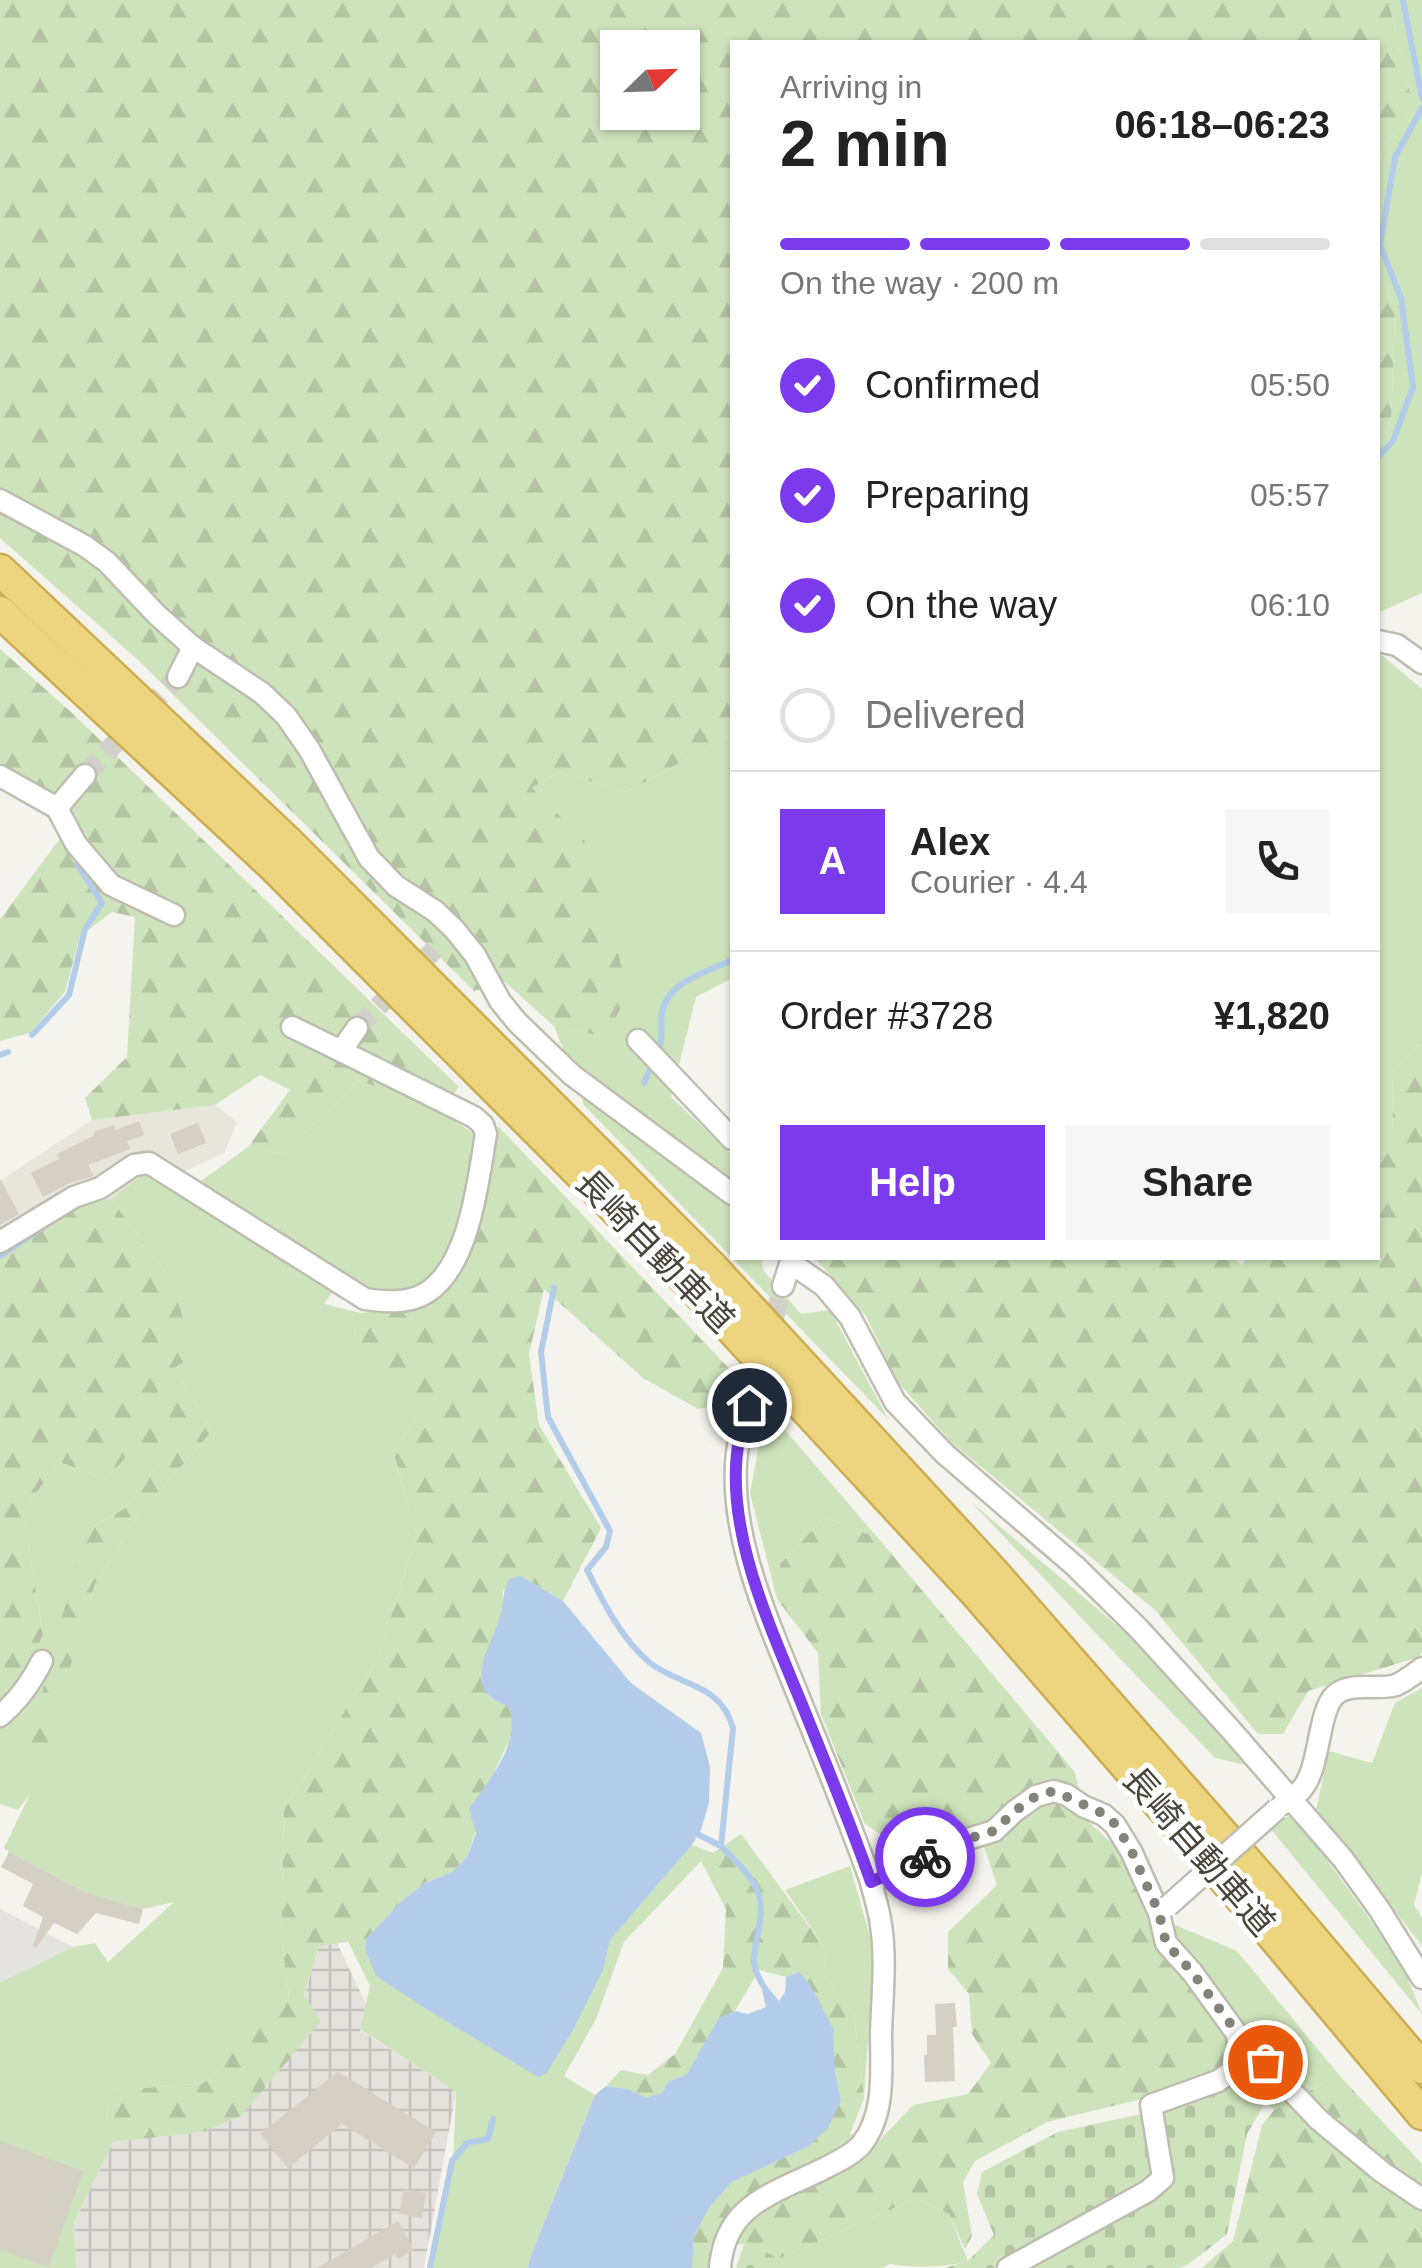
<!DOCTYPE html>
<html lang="en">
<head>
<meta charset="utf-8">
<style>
	body { margin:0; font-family:Helvetica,"Noto Sans JP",sans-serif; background:#f6f6f6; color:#222; height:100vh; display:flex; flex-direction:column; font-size:38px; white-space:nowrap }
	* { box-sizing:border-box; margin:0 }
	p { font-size:32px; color:#767676 }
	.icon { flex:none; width:55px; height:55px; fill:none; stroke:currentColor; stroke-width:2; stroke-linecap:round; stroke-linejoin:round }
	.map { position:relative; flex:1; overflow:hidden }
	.details { position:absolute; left:730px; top:40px; width:650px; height:1220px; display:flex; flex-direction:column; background:#fff; border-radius:0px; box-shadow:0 2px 8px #0004 }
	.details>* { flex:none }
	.needle { width:65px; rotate:67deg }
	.fabs { position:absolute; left:600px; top:30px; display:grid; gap:20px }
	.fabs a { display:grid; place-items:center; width:100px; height:100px; border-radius:0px; background:#fff; box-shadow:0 2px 8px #0004; font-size:50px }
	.pin { position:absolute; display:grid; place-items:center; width:85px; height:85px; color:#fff; margin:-42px; border:5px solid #fff; border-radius:50%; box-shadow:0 2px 10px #0007 }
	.courier { position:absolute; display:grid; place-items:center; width:100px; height:100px; margin:-50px; border:8px solid #7c3aed; border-radius:50%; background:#fff; color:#222; box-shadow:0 2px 12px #0007 }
	.head em { font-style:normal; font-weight:700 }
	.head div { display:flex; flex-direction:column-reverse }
	.head { display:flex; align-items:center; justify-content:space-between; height:170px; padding:0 50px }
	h1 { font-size:65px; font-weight:700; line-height:75px }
	.bar { display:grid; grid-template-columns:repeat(4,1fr); gap:15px 10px; align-content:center; height:120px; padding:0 50px }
	.bar i { height:12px; border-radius:8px; background:#e0e0e0 }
	.bar .on { background:#7c3aed }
	.bar p { grid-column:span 4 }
	.line { display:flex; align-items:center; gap:25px; padding:0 50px; border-top:2px solid #e0e0e0 }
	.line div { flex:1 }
	.round { display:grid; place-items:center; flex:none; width:105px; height:105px; border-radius:0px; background:#f6f6f6 }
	ol { padding:0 50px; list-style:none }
	li { display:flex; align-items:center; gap:30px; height:110px }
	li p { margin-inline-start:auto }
	li .icon { padding:10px; border-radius:50%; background:#7c3aed; color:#fff; stroke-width:4 }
	li:last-child { color:#767676 }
	li i { width:55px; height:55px; border:5px solid #e0e0e0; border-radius:50% }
	.action { display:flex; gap:20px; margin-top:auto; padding:20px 50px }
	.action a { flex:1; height:115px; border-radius:0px; background:#7c3aed; color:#fff; font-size:40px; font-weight:700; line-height:115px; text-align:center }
	.action a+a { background:#f6f6f6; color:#222 }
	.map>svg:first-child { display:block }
	.residential { fill:#e8e5dc }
	.industrial { fill:url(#industrial-grid) }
	.green { fill:#cde3bb }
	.forest { fill:url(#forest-firs); fill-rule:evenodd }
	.cemetery { fill:url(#cemetery-stones) }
	.parking { fill:#e4e3e0 }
	.water { fill:#b2cce9 }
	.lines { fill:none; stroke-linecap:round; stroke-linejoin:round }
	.stream { stroke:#b2cce9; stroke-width:6 }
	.building { fill:#d5d0c4 }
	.minor-tunnel { stroke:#d3d0c9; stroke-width:20; stroke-dasharray:20 10; stroke-linecap:butt }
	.minor-casing { stroke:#bfbcb0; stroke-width:25 }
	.highway-casing { stroke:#ccac50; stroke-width:35 }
	.minor { stroke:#fff; stroke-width:20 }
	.highway { stroke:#edd57f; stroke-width:30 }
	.minor-bridge-casing { stroke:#bfbcb0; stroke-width:25; stroke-linecap:butt }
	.minor-bridge { stroke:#fff; stroke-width:20 }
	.done { stroke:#858279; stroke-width:10; stroke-dasharray:0 18 }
	.route { stroke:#7c3aed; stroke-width:12 }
	.labels { text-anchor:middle; stroke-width:10; stroke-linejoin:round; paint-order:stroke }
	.street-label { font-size:35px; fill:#49453b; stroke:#fff }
</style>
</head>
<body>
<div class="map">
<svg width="1422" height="2268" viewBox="0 0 1422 2268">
	<defs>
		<pattern id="industrial-grid" width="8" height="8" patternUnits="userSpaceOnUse" patternTransform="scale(2.5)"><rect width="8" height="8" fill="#e5e2de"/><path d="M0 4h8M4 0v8" fill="none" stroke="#c6c3bf"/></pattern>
		<pattern id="forest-firs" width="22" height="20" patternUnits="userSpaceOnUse" patternTransform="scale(2.5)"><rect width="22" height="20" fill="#cde3bb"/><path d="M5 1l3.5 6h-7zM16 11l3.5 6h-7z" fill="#b2c4a2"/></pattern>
		<pattern id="cemetery-stones" width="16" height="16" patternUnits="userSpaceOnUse" patternTransform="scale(2.5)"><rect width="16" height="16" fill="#cde3bb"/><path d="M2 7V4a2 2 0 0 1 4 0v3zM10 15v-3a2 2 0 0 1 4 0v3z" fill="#b2c4a2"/></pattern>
	</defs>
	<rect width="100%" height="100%" fill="#f5f3ed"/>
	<polygon class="residential" points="215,1105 237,1122 224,1153 177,1175 146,1172 111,1199 78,1201 0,1250 0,1181 92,1120"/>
	<polygon class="industrial" points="337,1943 366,2004 360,2030 456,2092 424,2268 76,2268 74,2223 113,2142 201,2132 304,1996 319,1946"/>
	<g class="green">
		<polygon points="1388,0 1422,0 1422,593 1378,613 1378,442 1391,422 1395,311 1378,265 1378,176 1382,150 1413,106"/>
		<polygon points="1378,652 1422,689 1422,1041 1392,1071 1393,1135 1378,1139"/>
		<polygon points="732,734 732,978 696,997 671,1097 732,1155 732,1258 762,1258 763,1270 801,1314 830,1310 888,1419 584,1105 554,1026 607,1037 532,788 559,772 627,792"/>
		<polygon points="359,1080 440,1112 476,1135 459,1230 428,1279 395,1294 365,1288 198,1183 248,1147 284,1154"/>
		<polygon points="146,1172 333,1291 324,1304 361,1313 354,1334 420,1411 394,1454 417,1535 378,1657 284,1810 281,1935 289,1996 204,2083 110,2091 106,2115 113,2142 74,2223 76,2268 0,2268 0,1982 73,1947 95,1943 108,1962 174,1902 143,1909 87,1893 9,1852 4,1848 30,1794 18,1810 0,1804 0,1704 43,1635 23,1511 59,1462 106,1479 140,1441 161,1462 124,1509 85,1531 34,1783 95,1584 140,1513 212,1431 174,1368 173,1282 111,1199"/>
		<polygon points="766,1408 878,1538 825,1517 781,1563 777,1599 750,1493"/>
		<polygon points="971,1502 1127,1634 1246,1765 1215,1758"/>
		<polygon points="1422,1688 1422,1873 1414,1905 1422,1918 1422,1946 1316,1810 1329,1751 1372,1763 1395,1703"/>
		<polygon points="1293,1813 1402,1964 1422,2014 1270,1828"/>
		<polygon points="692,1845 713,1853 701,1861 624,1942 596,2019 564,2076 595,2095 530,2258 528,2268 431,2268 453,2165 456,2092 360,2029 370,1986 348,1941 366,1939 365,1949 547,2073 573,2030 603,1969 610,1940"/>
		<polygon points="850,1866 874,1951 864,2098 854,2016 826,1976 825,1948 785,1890"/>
		<polygon points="1154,1916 1237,1951 1339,2075 1274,2110 1225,2071 1159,1949"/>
		<path d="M917 2198 949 2214 968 2261C945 2268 913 2268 890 2264L883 2268H786L780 2258Z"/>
	</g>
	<g class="forest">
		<path d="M0 0H1388L1413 106 1382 150 1378 176V42H732V734L627 792 559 772 532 788 590 847 628 991 607 1037 554 1026 505 982 474 991 137 659 0 538ZM618 48H682V112H618Z"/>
		<polygon points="1378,265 1395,311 1391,422 1378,442"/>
		<polygon points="0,649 71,712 459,1087 440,1112 359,1080 284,1154 248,1147 290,1090 260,1075 215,1105 92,1120 85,1098 127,1057 135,917 112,912 80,936 65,992 30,1033 0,1041 0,919 77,816 0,763"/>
		<polygon points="1422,1041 1422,1652 1419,1657 1308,1691 1283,1734 1258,1734 1155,1610 951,1442 896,1380 866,1316 815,1258 1232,1258 1242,1265 1247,1258 1378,1258 1378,1139 1393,1134 1392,1071"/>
		<polygon points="498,1126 739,1379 722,1405 698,1409 643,1378 544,1289 529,1354 539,1425 601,1528 563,1601 521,1576 503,1590 503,1611 481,1671 489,1697 509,1707 513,1719 511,1737 495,1770 467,1857 452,1872 425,1883 404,1899 366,1939 319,1946 304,1995 321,2021 241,2116 202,2132 113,2142 106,2115 110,2091 204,2083 289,1996 281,1935 284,1810 378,1657 417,1535 394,1454 420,1411 385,1393 354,1333 361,1313 430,1306 476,1240"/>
		<polygon points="111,1199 173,1282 193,1356 174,1368 212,1431 140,1513 95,1584 35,1784 23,1764 85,1531 124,1509 161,1462 140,1442 106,1479 59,1462 23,1511 43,1635 20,1683 0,1704 0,1250 78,1201"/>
		<polygon points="825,1517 878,1538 1074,1771 1088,1821 1120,1851 1154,1916 1159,1949 1230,2036 1225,2071 1142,2099 1047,2122 975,2161 963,2182 972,2236 965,2249 949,2214 917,2198 780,2258 744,2244 710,2247 709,2268 692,2268 694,2236 709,2208 732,2182 809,2146 841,2101 835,2072 799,1972 786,1977 759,1970 735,2011 718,2019 687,2074 668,2082 662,2093 646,2099 628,2089 606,2086 621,2070 648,2075 675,2054 723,1968 726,1909 701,1861 741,1834 825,1948 826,1976 854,2016 864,2098 850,2134 878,2142 913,2105 968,2094 991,2063 972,2034 969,1994 948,1969 948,1932 997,1885 977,1826 915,1856 865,1824 821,1714 818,1653 777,1599 780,1564"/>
		<polygon points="1339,2075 1422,2164 1422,2268 1202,2268 1233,2241 1262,2125 1274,2110"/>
	</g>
	<g class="cemetery">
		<polygon points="1236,2080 1265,2103 1247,2134 1227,2234 1189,2264 1180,2268 1002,2268 1002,2255 994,2268 945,2268 968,2261 994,2235 977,2194 982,2172 1058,2132 1160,2110"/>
		<polygon points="744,2244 780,2258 786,2268 736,2268"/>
	</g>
	<polygon class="parking" points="0,1909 73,1947 0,1982"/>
	<g class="water">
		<path d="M521 1576 563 1601 631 1683 701 1733 710 1767 709 1803 701 1830 692 1845 610 1940 603 1970 573 2030 547 2073 538 2077 420 2005 376 1976 365 1949 366 1939 404 1899 425 1883 452 1872 467 1857 476 1833 469 1809C488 1781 522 1743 509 1707 503 1704 493 1700 488 1695 470 1674 494 1639 500 1617 505 1602 501 1593 510 1578Z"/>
		<polygon points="799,1972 810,1984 833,2028 835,2072 841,2101 828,2128 809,2146 732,2182 709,2208 694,2236 692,2268 528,2268 530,2258 595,2095 606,2086 628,2089 646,2098 662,2093 668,2082 687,2074 718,2019 735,2011 748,2014 766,2007 762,1991 766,1985 779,2001 785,1992 786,1977"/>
	</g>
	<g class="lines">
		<g class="stream">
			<polyline points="1403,0 1422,99"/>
			<polyline points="1378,457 1393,441 1413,387 1401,298 1380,245 1395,157 1422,108"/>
			<polyline points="32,1035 69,995 85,929 102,903 77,864"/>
			<path d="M658 1053C664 1039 660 1026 662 1012 668 981 708 972 732 960"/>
			<polyline points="0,1055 8,1052"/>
			<polyline points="644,1083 652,1064"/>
			<polyline points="0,1256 47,1225"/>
			<path d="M554 1288 541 1352 548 1417 610 1531 606 1547 587 1570C603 1601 621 1639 649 1662 680 1687 720 1682 733 1728L721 1846C734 1860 753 1876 759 1895 765 1916 755 1938 754 1958 753 1971 762 1983 768 1994"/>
			<polyline points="691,1831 721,1846"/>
			<polyline points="430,2268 452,2161 467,2143 488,2139 493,2119"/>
		</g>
	</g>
	<g class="building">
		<polygon points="139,1121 144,1135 127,1141 130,1149 88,1165 94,1176 70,1183 43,1197 31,1173 59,1159 57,1154 95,1135 94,1132 114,1125 115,1130"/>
		<polygon points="198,1123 206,1143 178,1154 170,1134"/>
		<polygon points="0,1179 19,1214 0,1225"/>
		<polygon points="9,1852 87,1893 143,1909 139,1924 96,1913 77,1934 54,1923 36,1948 33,1946 43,1917 23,1906 33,1884 1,1867"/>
		<polygon points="955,2003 957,2027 953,2027 955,2081 925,2082 924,2055 927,2055 927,2035 936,2035 935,2004"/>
		<polygon points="338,2072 436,2132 414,2168 342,2124 288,2168 260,2134"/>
		<polygon points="0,2141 83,2171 49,2267 0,2250"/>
		<polygon points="404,2189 426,2193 422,2218 399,2214"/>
		<polygon points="398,2221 414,2250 398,2259 395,2254 371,2268 317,2268"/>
	</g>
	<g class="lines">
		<g class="minor-tunnel">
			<polyline points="85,775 178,677"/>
			<polyline points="357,1028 439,945"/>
			<polyline points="749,1405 783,1286"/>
		</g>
		<g class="minor-casing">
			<g id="minor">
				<polyline points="0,500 85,546 107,562 157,615 193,647 262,693 286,716 309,749 369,858 396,886 435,911 454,929 475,955 500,1001 517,1022 572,1075 732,1194"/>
				<polyline points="1378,641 1397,645 1422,663"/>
				<polyline points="178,677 193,647"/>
				<polyline points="0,776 57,808 85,775"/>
				<polyline points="57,808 76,844 111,885 174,915"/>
				<polyline points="292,1027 341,1051"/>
				<polyline points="638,1040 732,1139"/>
				<path d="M0 1242 74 1197 100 1188 134 1165 149 1163 365 1299C385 1302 408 1304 426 1293 470 1266 478 1180 486 1134L483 1125 474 1117 341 1051 357 1028"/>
				<polyline points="791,1263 824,1286 850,1317 895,1402 945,1454 1075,1566 1138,1628 1231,1730 1343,1859 1379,1909 1422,1978"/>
				<polyline points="783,1286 792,1258"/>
				<path d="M0 1716C19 1700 31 1683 42 1661"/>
				<path d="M1283 1804C1288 1800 1296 1796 1301 1790 1321 1768 1317 1713 1335 1695 1350 1681 1378 1691 1396 1685 1405 1681 1414 1674 1422 1668"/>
				<polyline points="871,1882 948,1845 994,1831 1015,1811 1036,1796 1054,1791 1067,1795 1083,1806 1104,1815 1115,1825 1131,1851 1159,1913 1166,1943 1192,1972 1237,2034 1239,2056 1231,2072 1218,2081 1151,2105 1163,2178 1148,2191 1008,2268"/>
				<polyline points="1237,2034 1319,2120 1382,2172 1422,2199"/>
				<path d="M720 2268C725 2204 773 2194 823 2169 835 2163 852 2155 861 2145 886 2114 881 2071 881 2034 882 1996 887 1957 880 1919 878 1907 874 1894 871 1882 849 1819 823 1757 798 1695 767 1618 721 1520 740 1435 742 1425 746 1415 749 1405"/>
			</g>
		</g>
		<g class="highway-casing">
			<g id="highway">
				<polyline points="0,570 290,844 710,1265 993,1572 1268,1886 1422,2068"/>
				<polyline points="0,612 271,864 690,1284 974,1591 1247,1905 1422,2114"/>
			</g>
		</g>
		<use href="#minor" class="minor"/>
		<use href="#highway" class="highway"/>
		<g class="minor-bridge-casing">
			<polyline id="minor-bridge" points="1168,1906 1277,1809"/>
		</g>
		<use href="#minor-bridge" class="minor-bridge"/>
	</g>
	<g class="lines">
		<polyline class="done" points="925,1857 948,1845 994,1831 1015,1811 1036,1796 1054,1791 1104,1814 1116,1825 1131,1850 1159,1913 1166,1943 1192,1972 1238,2034 1265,2062"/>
		<path class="route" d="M749 1405C746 1415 742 1425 740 1435 721 1522 769 1624 801 1702 825 1762 850 1822 871 1882L925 1857"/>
	</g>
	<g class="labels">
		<g class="street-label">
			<text transform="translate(655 1251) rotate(46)" y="12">長崎自動車道</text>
			<text transform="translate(1199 1851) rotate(49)" y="12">長崎自動車道</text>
		</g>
	</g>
</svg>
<div class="fabs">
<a><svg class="needle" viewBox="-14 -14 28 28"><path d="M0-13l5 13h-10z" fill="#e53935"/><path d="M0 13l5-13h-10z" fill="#767676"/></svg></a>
</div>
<div class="pin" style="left:1265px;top:2062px;background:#ea580c"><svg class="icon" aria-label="bag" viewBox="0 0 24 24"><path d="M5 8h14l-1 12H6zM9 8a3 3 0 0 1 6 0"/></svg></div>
<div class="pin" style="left:749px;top:1405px;background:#1f2937"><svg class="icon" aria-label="home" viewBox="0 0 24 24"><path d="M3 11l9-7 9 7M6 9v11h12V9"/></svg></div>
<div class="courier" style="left:925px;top:1857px"><svg class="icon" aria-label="bike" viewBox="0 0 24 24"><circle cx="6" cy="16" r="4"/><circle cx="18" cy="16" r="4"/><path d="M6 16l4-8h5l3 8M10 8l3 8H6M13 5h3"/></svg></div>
<section class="details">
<div class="head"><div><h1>2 min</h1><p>Arriving in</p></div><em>06:18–06:23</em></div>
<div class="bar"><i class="on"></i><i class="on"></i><i class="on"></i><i></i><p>On the way · 200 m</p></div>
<ol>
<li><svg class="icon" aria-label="check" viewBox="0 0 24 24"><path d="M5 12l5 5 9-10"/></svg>Confirmed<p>05:50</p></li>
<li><svg class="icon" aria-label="check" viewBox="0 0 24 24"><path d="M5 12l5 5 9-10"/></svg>Preparing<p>05:57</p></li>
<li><svg class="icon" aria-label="check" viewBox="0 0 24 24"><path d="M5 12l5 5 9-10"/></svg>On the way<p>06:10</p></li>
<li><i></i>Delivered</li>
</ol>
<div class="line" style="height:180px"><b class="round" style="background:#7c3aed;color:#fff">A</b><div><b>Alex</b><p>Courier · 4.4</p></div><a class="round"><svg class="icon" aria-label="phone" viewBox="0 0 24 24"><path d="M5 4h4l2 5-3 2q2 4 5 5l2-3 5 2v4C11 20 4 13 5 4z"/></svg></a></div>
<div class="line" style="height:130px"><div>Order #3728</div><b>¥1,820</b></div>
<div class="action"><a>Help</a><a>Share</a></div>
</section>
</div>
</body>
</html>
